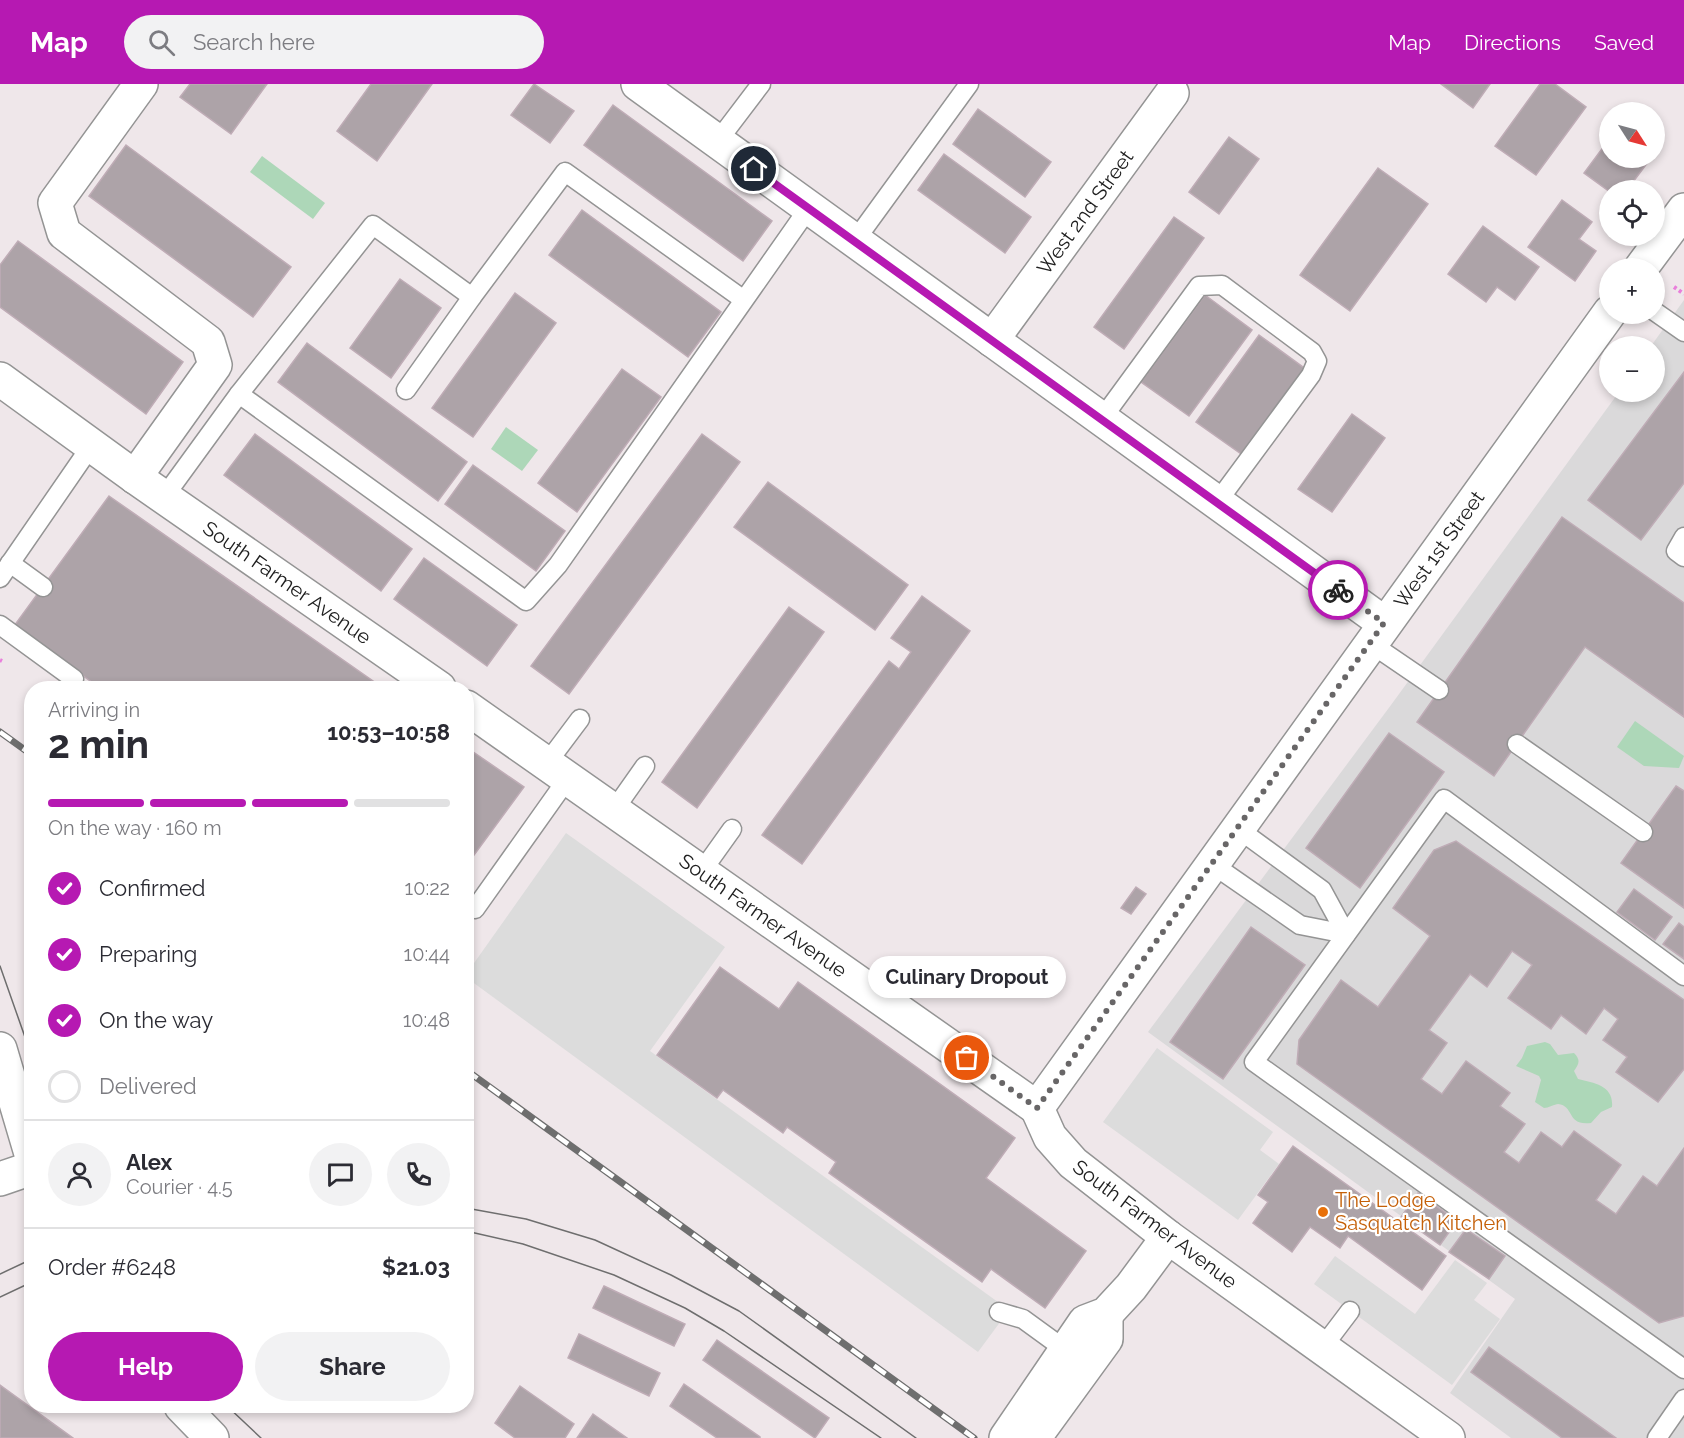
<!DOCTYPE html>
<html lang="en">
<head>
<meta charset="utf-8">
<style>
	body { margin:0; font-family:Raleway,sans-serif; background:#f2f2f3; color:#2b2b33; height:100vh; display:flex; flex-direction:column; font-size:22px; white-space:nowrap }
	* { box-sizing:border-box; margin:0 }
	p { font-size:20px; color:#7c7c81 }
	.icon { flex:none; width:33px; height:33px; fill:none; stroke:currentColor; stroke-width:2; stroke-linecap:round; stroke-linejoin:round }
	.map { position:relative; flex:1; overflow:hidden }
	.side { position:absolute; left:24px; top:597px; width:450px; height:732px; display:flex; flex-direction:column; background:#fff; border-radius:24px; box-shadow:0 3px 9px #0003 }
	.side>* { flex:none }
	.needle { width:39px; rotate:126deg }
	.tools { position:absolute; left:1599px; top:18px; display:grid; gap:12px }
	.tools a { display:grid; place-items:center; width:66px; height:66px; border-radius:50%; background:#fff; box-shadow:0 3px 9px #0003; font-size:30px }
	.pin { position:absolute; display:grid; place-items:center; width:51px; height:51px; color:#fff; margin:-26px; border:3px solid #fff; border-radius:50%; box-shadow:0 2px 6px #0007 }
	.courier { position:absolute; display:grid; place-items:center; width:60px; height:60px; margin:-30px; border:4px solid #b619b2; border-radius:50%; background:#fff; color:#222; box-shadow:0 2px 8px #0007 }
	.bubble { position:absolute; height:42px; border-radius:21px; background:#fff; box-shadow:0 3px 9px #0003; font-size:20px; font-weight:700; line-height:42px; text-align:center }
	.head em { font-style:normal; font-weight:700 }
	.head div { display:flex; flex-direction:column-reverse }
	.head { display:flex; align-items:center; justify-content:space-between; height:102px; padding:0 24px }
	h1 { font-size:39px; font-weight:700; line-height:45px }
	.bar { display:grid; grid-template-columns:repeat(4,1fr); gap:9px 6px; align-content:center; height:72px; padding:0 24px }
	.bar i { height:8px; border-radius:4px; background:#e1e1e2 }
	.bar .current { background:#b619b2 }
	.bar p { grid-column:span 4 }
	.line { display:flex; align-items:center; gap:15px; padding:0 24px; border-top:2px solid #e1e1e2 }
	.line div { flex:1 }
	.round { display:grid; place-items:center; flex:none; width:63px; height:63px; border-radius:32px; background:#f2f2f3 }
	ol { padding:0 24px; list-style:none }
	li { display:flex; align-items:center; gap:18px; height:66px }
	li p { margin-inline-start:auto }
	li .icon { padding:6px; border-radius:50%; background:#b619b2; color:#fff; stroke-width:4 }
	li:last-child { color:#7c7c81 }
	li i { width:33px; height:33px; border:3px solid #e1e1e2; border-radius:50% }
	.cta { display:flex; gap:12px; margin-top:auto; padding:12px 24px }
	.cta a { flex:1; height:69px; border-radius:36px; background:#b619b2; color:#fff; font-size:24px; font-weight:700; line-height:69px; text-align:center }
	.cta a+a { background:#f2f2f3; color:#2b2b33 }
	header { display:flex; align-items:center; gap:36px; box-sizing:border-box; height:84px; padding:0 30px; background:#b619b2; color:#fff }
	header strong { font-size:28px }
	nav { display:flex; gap:33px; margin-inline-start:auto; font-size:21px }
	.search { width:420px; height:54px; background:#f2f2f3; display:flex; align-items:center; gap:15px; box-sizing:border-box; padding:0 21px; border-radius:33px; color:#7c7c81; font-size:22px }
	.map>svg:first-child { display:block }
	.residential { fill:#dad9da }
	.parking { fill:#dcdcdc }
	.water { fill:#add7b8 }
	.building { fill:#ada3a8; stroke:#bfacb6; stroke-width:1.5 }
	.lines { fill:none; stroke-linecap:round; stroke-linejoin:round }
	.service-casing { stroke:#949494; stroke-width:21 }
	.minor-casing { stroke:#949494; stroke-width:36 }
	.tertiary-casing { stroke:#949494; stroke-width:36 }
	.path { stroke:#e97fdb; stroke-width:4; stroke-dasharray:3 3; stroke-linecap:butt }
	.service { stroke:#fff; stroke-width:18 }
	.minor { stroke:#fff; stroke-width:33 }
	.tertiary { stroke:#fff; stroke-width:33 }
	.tram { stroke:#6e6e6e; stroke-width:1.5 }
	.rail-casing { stroke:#6e6e6e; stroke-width:7 }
	.rail { stroke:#fff; stroke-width:4.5; stroke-dasharray:14; stroke-linecap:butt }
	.done { stroke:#686667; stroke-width:6; stroke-dasharray:0 10.8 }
	.route { stroke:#b619b2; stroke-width:8 }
	.food-dot { fill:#e8710a; stroke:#fff; stroke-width:2 }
	.labels { text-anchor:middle; stroke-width:4.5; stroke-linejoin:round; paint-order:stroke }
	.street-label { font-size:20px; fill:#202020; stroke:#fff }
	.food-label { font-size:20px; fill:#c56008; stroke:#fff; text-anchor:start }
</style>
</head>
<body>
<header>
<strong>Map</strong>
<div class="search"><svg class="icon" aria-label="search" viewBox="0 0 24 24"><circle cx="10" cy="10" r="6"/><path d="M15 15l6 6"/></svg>Search here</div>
<nav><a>Map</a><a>Directions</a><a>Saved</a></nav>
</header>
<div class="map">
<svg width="1684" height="1354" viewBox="0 0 1684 1354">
	<rect width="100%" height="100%" fill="#efe7ea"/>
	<polygon class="residential" points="1684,216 1684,1354 1511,1354 1450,1309 1515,1215 1148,948 1391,621 1619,308 1654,308 1654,262 1651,262"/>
	<g class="parking">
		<polygon points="566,749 725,863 650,967 1009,1226 978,1268 467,894 467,889"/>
		<polygon points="1157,964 1273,1048 1260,1066 1279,1080 1238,1136 1103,1038"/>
		<polygon points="1335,1172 1415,1230 1455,1176 1487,1199 1474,1216 1500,1235 1452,1301 1314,1200"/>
	</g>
	<g class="water">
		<polygon points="262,72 325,119 313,135 250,88"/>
		<polygon points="506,343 538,366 522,387 491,365"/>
		<polygon points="1635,637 1684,672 1679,684 1644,682 1617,663"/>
		<path d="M1545 958 1550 960 1558 971 1574 969C1581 976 1579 980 1574 987L1578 995C1595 999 1614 1002 1612 1023L1601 1028 1591 1039C1566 1042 1575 1022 1558 1020 1555 1020 1548 1024 1544 1024L1535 1018 1541 996 1539 992 1516 982 1522 974 1527 962Z"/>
	</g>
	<g class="building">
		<polygon points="190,0 267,0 231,50 180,13"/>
		<polygon points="371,0 432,0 377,77 337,47"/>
		<polygon points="534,0 574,27 550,59 511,31"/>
		<polygon points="1441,0 1490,0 1473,24"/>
		<polygon points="1540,0 1555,0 1586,23 1536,91 1495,62"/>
		<polygon points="613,21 772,137 743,177 584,61"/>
		<polygon points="978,25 1051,78 1025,113 953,60"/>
		<polygon points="1229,53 1259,75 1219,130 1189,108"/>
		<polygon points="1610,54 1610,74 1651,74 1627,106 1610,108 1584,89"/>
		<polygon points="126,61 291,183 253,233 89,112"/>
		<polygon points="944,70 1031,133 1005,169 918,106"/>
		<polygon points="1378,84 1428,120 1350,227 1300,191"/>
		<polygon points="1562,116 1592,138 1579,155 1596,167 1575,197 1528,163"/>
		<polygon points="582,126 721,228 688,273 549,171"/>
		<polygon points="1174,133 1204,154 1124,265 1094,243"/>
		<polygon points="1483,142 1539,183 1515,216 1497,203 1486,218 1448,190"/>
		<polygon points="18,157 183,278 146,330 0,223 0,181"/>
		<polygon points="400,195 441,224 391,294 350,264"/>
		<polygon points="515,209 556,239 473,353 432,324"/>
		<polygon points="1205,211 1252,246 1189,332 1141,298"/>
		<polygon points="1259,251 1307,286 1244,372 1196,338"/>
		<polygon points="307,259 467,378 438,417 278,298"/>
		<polygon points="622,285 661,313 577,428 538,399"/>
		<polygon points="1684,288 1684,399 1641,456 1588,416"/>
		<polygon points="1352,330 1385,354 1332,428 1298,405"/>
		<polygon points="255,350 412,465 381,507 224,391"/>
		<polygon points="702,350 740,378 569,610 531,582"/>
		<polygon points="473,381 565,447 536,487 445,420"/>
		<polygon points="768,398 908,501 875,546 734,443"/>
		<polygon points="109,412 383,604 100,604 14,542"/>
		<polygon points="1562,433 1684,519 1684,633 1585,563 1494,692 1417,638"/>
		<polygon points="424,474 517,541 487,582 394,515"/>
		<polygon points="922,512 970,547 802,780 762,751 889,577 899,585 911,568 891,554"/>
		<polygon points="789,523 824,548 697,724 662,698"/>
		<polygon points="1389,649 1444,688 1360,804 1306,764"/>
		<polygon points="466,663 524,703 466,782"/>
		<polygon points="1676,702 1684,707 1684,824 1621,779"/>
		<polygon points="1456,757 1684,916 1684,985 1658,1018 1616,988 1627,973 1603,956 1618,935 1604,924 1586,950 1561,931 1551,945 1508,914 1532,881 1512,867 1487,903 1470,890 1429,946 1447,959 1421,995 1442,1010 1466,977 1510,1009 1500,1022 1525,1040 1504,1068 1519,1079 1541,1048 1562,1063 1574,1047 1621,1081 1596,1116 1616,1130 1643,1092 1657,1102 1684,1064 1684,1232 1659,1239 1297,980 1299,956 1341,896 1378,923 1430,852 1393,824 1434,766"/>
		<polygon points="1136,803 1146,810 1131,830 1121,824"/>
		<polygon points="1634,805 1672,833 1655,856 1617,828"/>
		<polygon points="1679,839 1684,843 1684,875 1663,860"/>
		<polygon points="1251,843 1305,881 1223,995 1170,958"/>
		<polygon points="720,883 779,925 798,898 1015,1054 986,1094 1086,1167 1045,1224 991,1185 982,1198 829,1089 836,1078 787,1043 783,1049 723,1006 717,1014 657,971"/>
		<polygon points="1293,1062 1446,1172 1422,1206 1348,1152 1340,1164 1310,1143 1292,1168 1253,1139 1268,1118 1258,1111"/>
		<polygon points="1418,1109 1457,1137 1440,1161 1401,1133"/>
		<polygon points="1466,1145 1505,1172 1489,1195 1449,1168"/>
		<polygon points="604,1202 685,1240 674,1262 593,1224"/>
		<polygon points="579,1250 660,1289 649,1312 568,1274"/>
		<polygon points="717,1256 829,1334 815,1354 703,1276"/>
		<polygon points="1489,1263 1616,1354 1562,1354 1471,1288"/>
		<polygon points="684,1300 760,1353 760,1354 717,1354 670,1322"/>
		<polygon points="0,1301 73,1354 0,1354"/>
		<polygon points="520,1302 574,1340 565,1354 515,1354 495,1339"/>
		<polygon points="593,1330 627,1354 577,1354"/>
	</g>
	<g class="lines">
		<g class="service-casing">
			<g id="service">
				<polyline points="717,58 761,0"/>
				<polyline points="854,158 969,0"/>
				<polyline points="744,216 565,88 472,213 373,141 239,310 526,517 558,481 808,125"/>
				<polyline points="1654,227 1684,248"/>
				<polyline points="406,306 472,213"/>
				<polyline points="1101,336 1199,202 1222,201 1312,268 1317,277 1311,291 1218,417"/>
				<polyline points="164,413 239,310"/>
				<polyline points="1684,453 1676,467 1684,473"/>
				<polyline points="10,479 43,503"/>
				<polyline points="0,494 91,362"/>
				<polyline points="0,541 74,595"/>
				<polyline points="1370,559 1439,606"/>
				<polyline points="1517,660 1643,748"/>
				<polyline points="547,679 580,635"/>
				<polyline points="614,726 645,682"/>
				<polyline points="1237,744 1322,806 1346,850"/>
				<polyline points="1212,780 1300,841 1346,850"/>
				<polyline points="702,787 732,745"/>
				<polyline points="466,819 475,825 568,694"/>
				<polyline points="1684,892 1444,715 1254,978 1684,1285"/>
				<polyline points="999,1228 1023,1235 1067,1267"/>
				<polyline points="1322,1264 1350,1227"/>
				<polyline points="1657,1354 1684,1315"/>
			</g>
		</g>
		<g class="minor-casing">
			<g id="minor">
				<polyline points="638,0 1384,539"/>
				<path id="s1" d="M992 256 1172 9"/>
				<path id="s2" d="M0 295 135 393 439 604"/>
				<polyline points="135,393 215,281 208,258 64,149 55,119 141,0"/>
				<path id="s3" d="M466 623 1037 1024"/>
				<polyline points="0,1095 32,1084"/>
				<polyline points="1168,1153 1448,1354"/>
			</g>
		</g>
		<g class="tertiary-casing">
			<g id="tertiary">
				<polyline points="1641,184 1684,126"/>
				<polyline points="0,965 32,1073"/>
				<polyline points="181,1322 212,1354"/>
				<path id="s4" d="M1006 1354 1085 1238 1106 1230 1131 1203 1168 1153 1073 1079 1050 1053 1037 1024 1610 228"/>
				<polyline points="1034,1354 1106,1255 1106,1230"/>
			</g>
		</g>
		<g class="path">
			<polyline points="1674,203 1684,210"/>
			<polyline points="0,576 2,577"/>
		</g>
		<use href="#service" class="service"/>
		<use href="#minor" class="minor"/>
		<use href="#tertiary" class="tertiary"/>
		<g class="tram">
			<polyline points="0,882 32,973"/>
			<polyline points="466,1124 526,1135 595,1156 671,1191 739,1227 916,1354"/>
			<polyline points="466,1147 523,1160 614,1191 685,1224 724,1247 881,1354"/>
			<polyline points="0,1190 32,1175"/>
			<polyline points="0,1213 32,1198"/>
			<polyline points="227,1322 261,1354"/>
		</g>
		<g class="rail-casing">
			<g id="rail">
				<polyline points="0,648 32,671"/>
				<polyline points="466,986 974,1354"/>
			</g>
		</g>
		<use href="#rail" class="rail"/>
	</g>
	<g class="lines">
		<polyline class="done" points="967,974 1037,1024 1384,539 1338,506"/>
		<polyline class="route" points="754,85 1338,506"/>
	</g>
	<circle class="food-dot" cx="1323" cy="1128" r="6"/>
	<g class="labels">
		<g class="street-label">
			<text dy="7" stroke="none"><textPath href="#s1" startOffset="158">West 2nd Street</textPath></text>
			<text dy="7" stroke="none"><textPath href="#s4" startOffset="1137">West 1st Street</textPath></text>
			<text dy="7" stroke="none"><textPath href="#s2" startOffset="352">South Farmer Avenue</textPath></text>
			<text dy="7" stroke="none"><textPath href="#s3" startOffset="363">South Farmer Avenue</textPath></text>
			<text transform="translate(1155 1140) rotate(37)" y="7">South Farmer Avenue</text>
		</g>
		<g class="food-label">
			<text x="1335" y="1123">The Lodge<tspan x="1335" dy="23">Sasquatch Kitchen</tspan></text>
		</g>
	</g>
</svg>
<div class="tools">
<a><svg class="needle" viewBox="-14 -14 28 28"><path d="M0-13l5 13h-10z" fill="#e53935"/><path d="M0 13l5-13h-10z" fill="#7c7c81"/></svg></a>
<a><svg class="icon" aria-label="locate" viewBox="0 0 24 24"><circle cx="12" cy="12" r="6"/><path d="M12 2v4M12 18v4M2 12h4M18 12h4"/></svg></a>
<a>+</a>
<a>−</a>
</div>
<div class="pin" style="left:967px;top:974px;background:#ea580c"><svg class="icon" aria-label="bag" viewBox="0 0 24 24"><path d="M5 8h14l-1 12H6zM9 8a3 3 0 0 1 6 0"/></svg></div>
<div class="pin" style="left:754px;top:85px;background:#1f2937"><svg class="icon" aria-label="home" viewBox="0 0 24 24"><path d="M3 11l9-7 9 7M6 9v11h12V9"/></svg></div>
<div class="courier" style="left:1338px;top:506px"><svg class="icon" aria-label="bike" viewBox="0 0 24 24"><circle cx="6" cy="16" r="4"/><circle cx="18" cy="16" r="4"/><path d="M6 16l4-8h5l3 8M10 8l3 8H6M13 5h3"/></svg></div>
<div class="bubble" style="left:868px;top:872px;width:198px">Culinary Dropout</div>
<section class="side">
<div class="head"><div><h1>2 min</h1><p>Arriving in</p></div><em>10:53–10:58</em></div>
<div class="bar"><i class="current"></i><i class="current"></i><i class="current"></i><i></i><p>On the way · 160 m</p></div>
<ol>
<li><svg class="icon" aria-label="check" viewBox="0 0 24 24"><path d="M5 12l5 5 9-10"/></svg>Confirmed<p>10:22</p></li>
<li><svg class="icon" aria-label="check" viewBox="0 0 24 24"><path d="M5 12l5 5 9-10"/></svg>Preparing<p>10:44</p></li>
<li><svg class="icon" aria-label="check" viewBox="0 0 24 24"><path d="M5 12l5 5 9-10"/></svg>On the way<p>10:48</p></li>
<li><i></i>Delivered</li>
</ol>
<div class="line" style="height:108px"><a class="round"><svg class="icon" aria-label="person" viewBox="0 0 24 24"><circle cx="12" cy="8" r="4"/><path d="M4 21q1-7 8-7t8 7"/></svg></a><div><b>Alex</b><p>Courier · 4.5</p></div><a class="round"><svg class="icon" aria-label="chat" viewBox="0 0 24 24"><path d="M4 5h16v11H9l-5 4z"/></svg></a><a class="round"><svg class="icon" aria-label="phone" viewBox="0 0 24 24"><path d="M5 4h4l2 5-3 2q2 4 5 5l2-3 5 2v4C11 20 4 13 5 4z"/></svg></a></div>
<div class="line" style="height:78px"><div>Order #6248</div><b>$21.03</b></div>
<div class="cta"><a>Help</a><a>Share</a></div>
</section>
</div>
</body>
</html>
